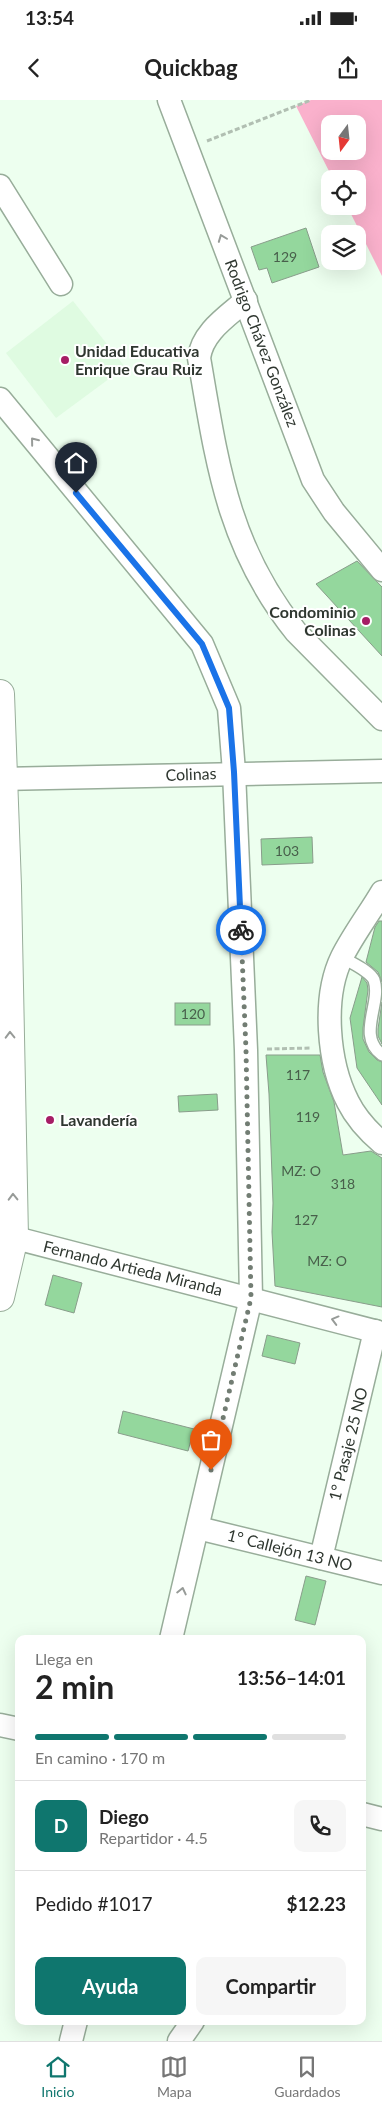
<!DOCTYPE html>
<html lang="es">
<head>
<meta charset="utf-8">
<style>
	body { margin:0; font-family:Lato,sans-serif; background:#f6f6f6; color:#222; height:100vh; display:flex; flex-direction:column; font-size:19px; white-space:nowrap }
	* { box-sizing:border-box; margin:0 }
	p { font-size:16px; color:#767676 }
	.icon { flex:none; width:28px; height:28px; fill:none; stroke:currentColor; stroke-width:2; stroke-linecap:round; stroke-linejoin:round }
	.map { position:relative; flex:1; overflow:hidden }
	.panel { position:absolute; left:15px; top:1535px; width:351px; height:390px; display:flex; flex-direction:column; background:#fff; border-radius:10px; box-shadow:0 5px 20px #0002 }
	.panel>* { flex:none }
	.needle { width:32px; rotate:195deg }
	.controls { position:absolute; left:321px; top:15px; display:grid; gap:10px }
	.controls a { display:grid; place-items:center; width:45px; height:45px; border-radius:10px; background:#fff; box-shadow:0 5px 20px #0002; font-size:25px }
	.pin { position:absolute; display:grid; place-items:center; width:42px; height:42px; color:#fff; margin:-51px -21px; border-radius:50% 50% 50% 0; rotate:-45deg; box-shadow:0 0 5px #0007 }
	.pin .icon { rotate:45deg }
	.courier { position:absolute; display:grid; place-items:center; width:50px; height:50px; margin:-25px; border:4px solid #1a73e8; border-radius:50%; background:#fff; color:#222; box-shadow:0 1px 6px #0007 }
	.headline em { font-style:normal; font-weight:700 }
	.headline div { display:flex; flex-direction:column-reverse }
	.headline { display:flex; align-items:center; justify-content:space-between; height:85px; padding:0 20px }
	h1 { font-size:32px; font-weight:700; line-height:38px }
	.bar { display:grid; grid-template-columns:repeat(4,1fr); gap:8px 5px; align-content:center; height:60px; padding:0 20px }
	.bar i { height:6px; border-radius:4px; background:#e0e0e0 }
	.bar .current { background:#0f766e }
	.bar p { grid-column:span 4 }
	.line { display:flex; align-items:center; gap:12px; padding:0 20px; border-top:1px solid #e0e0e0 }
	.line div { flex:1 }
	.round { display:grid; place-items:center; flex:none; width:52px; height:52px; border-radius:10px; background:#f6f6f6 }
	.cta { display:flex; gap:10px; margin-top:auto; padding:10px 20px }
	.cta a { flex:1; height:58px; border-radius:10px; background:#0f766e; color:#fff; font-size:20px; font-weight:700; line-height:58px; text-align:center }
	.cta a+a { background:#f6f6f6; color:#222 }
	.status { display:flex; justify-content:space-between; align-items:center; height:35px; padding:0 25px; background:#fff; direction:ltr }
	.status svg { height:14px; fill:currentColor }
	header { display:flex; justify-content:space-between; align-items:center; height:65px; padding:0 20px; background:#fff; font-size:22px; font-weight:700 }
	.menu { display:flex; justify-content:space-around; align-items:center; height:70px; border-top:1px solid #e0e0e0; background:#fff; font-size:14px; color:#767676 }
	.menu a { display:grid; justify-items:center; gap:2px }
	.menu .current { color:#0f766e }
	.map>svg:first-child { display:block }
	.built { fill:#dffbe1 }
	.green { fill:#fab1cc; fill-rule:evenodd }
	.building { fill:#94d79d; stroke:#899d8b }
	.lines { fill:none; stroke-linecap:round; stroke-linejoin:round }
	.service-casing { stroke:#98ad9a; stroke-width:14 }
	.minor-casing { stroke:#98ad9a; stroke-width:25 }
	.tertiary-casing { stroke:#98ad9a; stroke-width:30 }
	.path { stroke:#b1bfb2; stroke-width:3; stroke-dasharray:5 2.5; stroke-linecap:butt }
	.service { stroke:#fff; stroke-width:11 }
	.minor { stroke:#fff; stroke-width:22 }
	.tertiary { stroke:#fff; stroke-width:28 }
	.oneway { stroke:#979b98 }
	.done { stroke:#727d73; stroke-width:5; stroke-dasharray:0 9 }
	.route { stroke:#1a73e8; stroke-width:6 }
	.poi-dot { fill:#a61d65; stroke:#fff; stroke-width:2 }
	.labels { text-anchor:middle; stroke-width:4; stroke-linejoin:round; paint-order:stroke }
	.number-label { font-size:14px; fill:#485f4b }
	.street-label { font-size:16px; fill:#2f3730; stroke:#fff }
	.poi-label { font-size:16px; font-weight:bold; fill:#2f3730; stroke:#fff; text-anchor:start }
</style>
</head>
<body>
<div class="status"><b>13:54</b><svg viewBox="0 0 49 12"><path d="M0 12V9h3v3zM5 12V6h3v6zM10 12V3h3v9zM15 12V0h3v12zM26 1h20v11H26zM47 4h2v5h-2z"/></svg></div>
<header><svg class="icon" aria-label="back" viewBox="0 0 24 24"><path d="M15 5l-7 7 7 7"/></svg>Quickbag<svg class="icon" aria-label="share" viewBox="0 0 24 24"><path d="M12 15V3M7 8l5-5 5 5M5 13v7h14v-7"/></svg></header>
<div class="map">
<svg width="382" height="1941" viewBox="0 0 382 1941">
	<rect width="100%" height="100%" fill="#edffef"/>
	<polygon class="built" points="73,201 125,267 56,318 6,253"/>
	<path class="green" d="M311 0H382V176L347 106H358V79H333L296 6ZM330 24H358V51H330Z"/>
	<g class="building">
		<polygon points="306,128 319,167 272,183 267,168 259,170 251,147"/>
		<polygon points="357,461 382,487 382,556 316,484"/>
		<polygon points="312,737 313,763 262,765 261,739"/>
		<polygon points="379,821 382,821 382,882 378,872 366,862 375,827"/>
		<polygon points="362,877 367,883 368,890 363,928 363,939 369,952 377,960 382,962 382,1005 357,968 350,918"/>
		<polygon points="382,902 382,944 378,936 378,929"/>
		<rect x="175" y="903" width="35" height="22"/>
		<polygon points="266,955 320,955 323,972 334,1002 343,1055 371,1051 382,1058 382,1207 275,1186 272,1132 273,1103 269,994"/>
		<polygon points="217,994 218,1010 179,1012 178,996"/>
		<polygon points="53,1175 82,1183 74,1213 45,1205"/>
		<polygon points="267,1235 300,1243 295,1264 262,1256"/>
		<polygon points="123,1311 194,1329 188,1351 118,1333"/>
		<polygon points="306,1476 326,1481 315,1525 295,1520"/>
	</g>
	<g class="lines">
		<g class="service-casing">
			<path id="service" d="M342 857C351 863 369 870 374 880 382 904 356 935 382 955"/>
		</g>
		<g class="minor-casing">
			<g id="minor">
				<polyline points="169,0 313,380 334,412 382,470"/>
				<polyline points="0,86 61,184"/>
				<path d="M246 200C228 216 202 232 199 258 217 362 227 446 296 532L382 619"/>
				<polyline points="0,299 202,544 229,608 234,672 246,950 251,1198 171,1539"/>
				<polyline points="0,679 382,671"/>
				<path d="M382 792C369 814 353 835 342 857 322 898 328 963 348 1002 356 1018 369 1032 382 1043"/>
				<polyline points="0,1134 382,1233"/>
				<polyline points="198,1428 382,1473"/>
				<polyline points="321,1458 375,1231"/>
				<polyline points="0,1625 19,1629"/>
				<polyline points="362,1714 382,1719"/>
				<polyline points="71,1941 76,1921"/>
				<polyline points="179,1941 193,1921"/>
			</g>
		</g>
		<g class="tertiary-casing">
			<polyline id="tertiary" points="0,594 7,786 14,1137 0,1197"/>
		</g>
		<g class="path">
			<polyline points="207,41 311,0"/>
			<polyline points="267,949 311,948"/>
		</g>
		<use href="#service" class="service"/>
		<use href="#minor" class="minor"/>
		<use href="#tertiary" class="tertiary"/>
	</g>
	<defs><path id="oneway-chevron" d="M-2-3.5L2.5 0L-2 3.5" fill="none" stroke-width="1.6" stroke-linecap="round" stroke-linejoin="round" transform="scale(1.25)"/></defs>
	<g class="oneway">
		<use href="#oneway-chevron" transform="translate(222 138) rotate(-111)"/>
		<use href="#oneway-chevron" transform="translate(34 341) rotate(-129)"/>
		<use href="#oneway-chevron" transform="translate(10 935) rotate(-91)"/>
		<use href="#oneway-chevron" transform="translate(13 1097) rotate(-91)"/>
		<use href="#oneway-chevron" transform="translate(335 1220) rotate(-165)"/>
		<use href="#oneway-chevron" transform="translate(182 1491) rotate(-77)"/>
	</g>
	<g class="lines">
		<polyline class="done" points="211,1370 251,1198 246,950 241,830"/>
		<polyline class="route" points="76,393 202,544 229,608 234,672 241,830"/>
	</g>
	<g class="poi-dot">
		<circle cx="65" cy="260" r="5"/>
		<circle cx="366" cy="521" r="5"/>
		<circle cx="50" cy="1020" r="5"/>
	</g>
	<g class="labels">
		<g class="number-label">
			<text x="285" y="162">129</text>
			<text x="287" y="756">103</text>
			<text x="193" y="919">120</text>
			<text x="298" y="980">117</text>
			<text x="308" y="1022">119</text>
			<text x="301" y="1076">MZ: O</text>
			<text x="343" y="1089">318</text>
			<text x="306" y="1125">127</text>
			<text x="327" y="1166">MZ: O</text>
		</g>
		<g class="street-label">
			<text transform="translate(262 243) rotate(69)" y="6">Rodrigo Chávez González</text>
			<text transform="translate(191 674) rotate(-2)" y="6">Colinas</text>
			<text transform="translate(133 1168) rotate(14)" y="6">Fernando Artieda Miranda</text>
			<text transform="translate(348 1344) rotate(-76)" y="6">1° Pasaje 25 NO</text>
			<text transform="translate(290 1450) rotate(14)" y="6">1° Callejón 13 NO</text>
		</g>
		<g class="poi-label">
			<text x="75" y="257">Unidad Educativa<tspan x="75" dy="18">Enrique Grau Ruiz</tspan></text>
			<text x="356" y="518" text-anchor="end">Condominio<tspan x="356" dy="18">Colinas</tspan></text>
			<text x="60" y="1026">Lavandería</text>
		</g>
	</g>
</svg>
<div class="controls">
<a><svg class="needle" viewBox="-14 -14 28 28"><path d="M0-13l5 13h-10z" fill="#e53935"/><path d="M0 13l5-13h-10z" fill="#767676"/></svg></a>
<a><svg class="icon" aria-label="locate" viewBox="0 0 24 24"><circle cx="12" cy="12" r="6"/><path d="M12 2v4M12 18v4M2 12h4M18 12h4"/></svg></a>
<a><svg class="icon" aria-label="layers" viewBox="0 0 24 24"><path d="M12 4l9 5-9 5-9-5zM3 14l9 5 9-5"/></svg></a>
</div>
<div class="pin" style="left:211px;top:1370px;background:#ea580c"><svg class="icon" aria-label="bag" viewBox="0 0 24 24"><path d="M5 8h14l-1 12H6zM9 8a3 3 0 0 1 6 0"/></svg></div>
<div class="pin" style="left:76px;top:393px;background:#1f2937"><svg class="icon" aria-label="home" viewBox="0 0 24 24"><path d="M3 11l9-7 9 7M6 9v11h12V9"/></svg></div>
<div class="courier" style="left:241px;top:830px"><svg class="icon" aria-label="bike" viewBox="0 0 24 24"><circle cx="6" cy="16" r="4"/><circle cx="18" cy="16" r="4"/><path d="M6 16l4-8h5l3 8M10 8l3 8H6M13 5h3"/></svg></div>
<section class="panel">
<div class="headline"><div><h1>2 min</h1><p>Llega en</p></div><em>13:56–14:01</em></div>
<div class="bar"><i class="current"></i><i class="current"></i><i class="current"></i><i></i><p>En camino · 170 m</p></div>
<div class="line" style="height:90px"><b class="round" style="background:#0f766e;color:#fff">D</b><div><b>Diego</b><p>Repartidor · 4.5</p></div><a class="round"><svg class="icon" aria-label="phone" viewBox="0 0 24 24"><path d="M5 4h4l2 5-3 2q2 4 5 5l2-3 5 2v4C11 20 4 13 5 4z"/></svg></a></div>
<div class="line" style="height:65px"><div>Pedido #1017</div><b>$12.23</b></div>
<div class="cta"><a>Ayuda</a><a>Compartir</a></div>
</section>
</div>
<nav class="menu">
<a class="current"><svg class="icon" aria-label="home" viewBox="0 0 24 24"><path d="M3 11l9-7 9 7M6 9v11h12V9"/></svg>Inicio</a>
<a><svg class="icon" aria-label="map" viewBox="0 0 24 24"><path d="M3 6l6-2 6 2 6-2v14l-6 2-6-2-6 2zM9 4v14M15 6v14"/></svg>Mapa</a>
<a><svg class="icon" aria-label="saved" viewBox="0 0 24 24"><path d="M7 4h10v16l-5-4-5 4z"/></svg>Guardados</a>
</nav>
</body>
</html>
